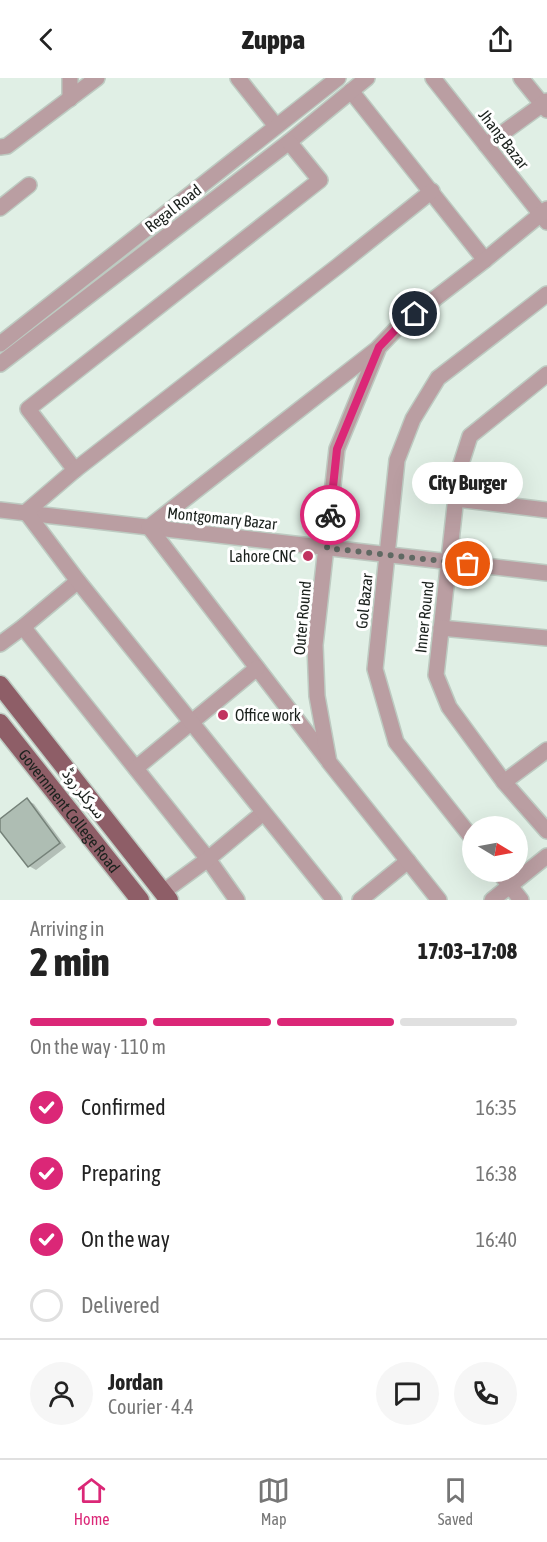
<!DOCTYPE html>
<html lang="en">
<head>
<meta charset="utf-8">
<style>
	body { margin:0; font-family:"Asap Condensed","Noto Sans Arabic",sans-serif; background:#f6f6f6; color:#222; height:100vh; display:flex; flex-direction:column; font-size:22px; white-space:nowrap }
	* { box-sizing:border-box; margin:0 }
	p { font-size:20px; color:#767676 }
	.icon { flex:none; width:33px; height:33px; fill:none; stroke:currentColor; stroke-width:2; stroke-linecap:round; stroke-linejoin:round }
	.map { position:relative; height:822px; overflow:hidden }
	.panel { display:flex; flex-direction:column; background:#fff; flex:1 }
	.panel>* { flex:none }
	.needle { width:39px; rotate:100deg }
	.fabs { position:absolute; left:462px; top:738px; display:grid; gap:12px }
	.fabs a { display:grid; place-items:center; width:66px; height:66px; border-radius:50%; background:#fff; box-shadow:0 6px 24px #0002; font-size:30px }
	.pin { position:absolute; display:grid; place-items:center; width:51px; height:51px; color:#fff; margin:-26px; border:3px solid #fff; border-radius:50%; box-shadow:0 2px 6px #0007 }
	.courier { position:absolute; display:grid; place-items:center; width:60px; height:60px; margin:-30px; border:4px solid #db2777; border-radius:50%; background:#fff; color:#222; box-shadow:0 2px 8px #0007 }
	.bubble { position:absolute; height:42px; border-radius:21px; background:#fff; box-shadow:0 6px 24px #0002; font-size:20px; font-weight:800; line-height:42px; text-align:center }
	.summary em { font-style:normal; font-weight:800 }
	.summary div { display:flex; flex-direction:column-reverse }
	.summary { display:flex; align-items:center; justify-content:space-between; height:102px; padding:0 30px }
	h1 { font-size:39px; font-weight:800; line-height:45px }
	.bar { display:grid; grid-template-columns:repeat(4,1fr); gap:9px 6px; align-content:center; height:72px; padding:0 30px }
	.bar i { height:8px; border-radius:4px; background:#e0e0e0 }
	.bar .selected { background:#db2777 }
	.bar p { grid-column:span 4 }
	.line { display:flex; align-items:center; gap:15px; padding:0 30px; border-top:2px solid #e0e0e0 }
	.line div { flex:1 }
	.round { display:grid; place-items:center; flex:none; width:63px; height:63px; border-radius:32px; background:#f6f6f6 }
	ol { padding:0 30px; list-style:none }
	li { display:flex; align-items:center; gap:18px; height:66px }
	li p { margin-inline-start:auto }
	li .icon { padding:6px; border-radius:50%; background:#db2777; color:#fff; stroke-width:4 }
	li:last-child { color:#767676 }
	li i { width:33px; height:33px; border:3px solid #e0e0e0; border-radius:50% }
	header { display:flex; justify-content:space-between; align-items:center; height:78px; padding:0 30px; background:#fff; font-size:27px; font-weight:800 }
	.tab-bar { display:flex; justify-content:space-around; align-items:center; height:84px; border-top:2px solid #e0e0e0; background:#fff; font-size:16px; color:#767676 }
	.tab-bar a { display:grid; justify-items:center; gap:3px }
	.tab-bar .selected { color:#db2777 }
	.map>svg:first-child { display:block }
	.shadow { fill:#0003 }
	.building { fill:#aebdb3; stroke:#758279; stroke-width:1.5 }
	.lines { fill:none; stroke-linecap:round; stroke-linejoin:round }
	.minor-casing { stroke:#bdcac1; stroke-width:18 }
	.major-casing { stroke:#bdcac1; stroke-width:21 }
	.minor { stroke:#ba9ea2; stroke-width:15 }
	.major { stroke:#8e5e67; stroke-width:18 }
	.done { stroke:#606963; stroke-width:6; stroke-dasharray:0 10.8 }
	.route { stroke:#db2777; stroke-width:8 }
	.poi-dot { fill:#c13360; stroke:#fff; stroke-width:2 }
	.labels { text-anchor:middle; stroke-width:6; stroke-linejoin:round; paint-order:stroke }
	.street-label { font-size:16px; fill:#1b211d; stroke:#fff }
	.poi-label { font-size:16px; fill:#1b211d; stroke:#fff; text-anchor:end }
</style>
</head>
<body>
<header><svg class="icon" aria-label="back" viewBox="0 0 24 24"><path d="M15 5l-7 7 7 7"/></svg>Zuppa<svg class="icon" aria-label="share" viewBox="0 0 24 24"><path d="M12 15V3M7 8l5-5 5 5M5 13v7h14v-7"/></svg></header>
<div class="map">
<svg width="547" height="822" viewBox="0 0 547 822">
	<rect width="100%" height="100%" fill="#e0efe5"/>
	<polygon class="shadow" points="27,722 34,726 66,769 36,792 29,788 0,750 0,743"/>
	<polygon class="building" points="27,720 60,765 28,789 0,753 0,741"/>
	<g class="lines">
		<g class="minor-casing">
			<g id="minor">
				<polyline points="70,0 70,21"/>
				<polyline points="238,0 276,48"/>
				<polyline points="433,0 547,144"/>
				<polyline points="521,0 547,32"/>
				<polyline points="351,13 485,182"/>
				<polyline points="486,67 547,23"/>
				<polyline points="0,69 7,68 97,0"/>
				<polyline points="0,130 29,107"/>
				<polyline points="0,266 338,0"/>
				<polyline points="0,286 289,64 367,0"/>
				<polyline points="547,296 470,358 459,392 436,597 449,629 504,704 547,753"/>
				<polyline points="75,392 28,331 320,102 289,64"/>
				<polyline points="456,421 547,432"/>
				<polyline points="0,432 547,495"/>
				<polyline points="23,549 208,781 237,822"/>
				<polyline points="441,550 547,560"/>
				<polyline points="0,566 23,549 78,503"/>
				<polyline points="327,681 149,449 377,271"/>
				<polyline points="136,690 257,590"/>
				<polyline points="504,704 547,672"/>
				<polyline points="472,760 396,664 375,591 397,382 413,341 438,300 547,216"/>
				<polyline points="499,794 521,822"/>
				<polyline points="163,814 208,781 263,735"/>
				<polyline points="334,822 78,503 26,434 75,392 338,188 432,113"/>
				<polyline points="360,822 408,783"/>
				<polyline points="439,822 329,684 317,618 315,567 337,371 379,269 398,249 485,182 547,131"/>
				<polyline points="492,822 547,778"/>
			</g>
		</g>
		<g class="major-casing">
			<g id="major">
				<polyline points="0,607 169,822"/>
				<path id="s1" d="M0 645 140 822"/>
			</g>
		</g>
		<use href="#minor" class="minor"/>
		<use href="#major" class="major"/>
	</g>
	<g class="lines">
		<polyline class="done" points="330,437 327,470 468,486"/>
		<polyline class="route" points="330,437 337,371 379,269 398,249 415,236"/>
	</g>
	<g class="poi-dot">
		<circle cx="308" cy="478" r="6"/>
		<circle cx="223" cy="637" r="6"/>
	</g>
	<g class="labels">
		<g class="street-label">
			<text transform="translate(504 61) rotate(52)" y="6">Jhang Bazar</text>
			<text transform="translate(173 130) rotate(-38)" y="6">Regal Road</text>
			<text transform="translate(222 440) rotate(6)" y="6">Montgomary Bazar</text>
			<text transform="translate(364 523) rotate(-84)" y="6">Gol Bazar</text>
			<text transform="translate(424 539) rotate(-84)" y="6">Inner Round</text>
			<text transform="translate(302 540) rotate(-85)" y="6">Outer Round</text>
			<text transform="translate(84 715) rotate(52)" y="6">سرکلر روڈ</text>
			<text dy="6" stroke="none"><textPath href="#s1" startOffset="112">Government College Road</textPath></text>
		</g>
		<g class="poi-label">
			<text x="296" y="484">Lahore CNC</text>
			<text x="235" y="643" text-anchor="start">Office work</text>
		</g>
	</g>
</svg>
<div class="fabs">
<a><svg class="needle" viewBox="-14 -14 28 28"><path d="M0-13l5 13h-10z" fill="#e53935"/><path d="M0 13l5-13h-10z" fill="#767676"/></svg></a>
</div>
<div class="pin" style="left:468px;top:486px;background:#ea580c"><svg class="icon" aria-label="bag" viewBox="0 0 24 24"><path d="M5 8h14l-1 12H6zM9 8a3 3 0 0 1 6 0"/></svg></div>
<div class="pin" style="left:415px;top:236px;background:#1f2937"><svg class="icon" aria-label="home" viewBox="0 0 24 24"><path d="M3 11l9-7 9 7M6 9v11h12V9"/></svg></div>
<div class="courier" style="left:330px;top:437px"><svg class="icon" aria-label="bike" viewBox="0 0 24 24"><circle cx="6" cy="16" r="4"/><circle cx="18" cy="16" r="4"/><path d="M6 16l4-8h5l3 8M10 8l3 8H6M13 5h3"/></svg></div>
<div class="bubble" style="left:412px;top:384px;width:111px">City Burger</div>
</div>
<section class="panel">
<div class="summary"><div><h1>2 min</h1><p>Arriving in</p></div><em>17:03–17:08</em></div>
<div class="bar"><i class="selected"></i><i class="selected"></i><i class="selected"></i><i></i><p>On the way · 110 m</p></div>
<ol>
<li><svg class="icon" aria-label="check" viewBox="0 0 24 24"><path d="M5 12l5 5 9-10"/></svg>Confirmed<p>16:35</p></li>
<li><svg class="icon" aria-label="check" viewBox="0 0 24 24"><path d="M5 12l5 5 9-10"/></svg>Preparing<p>16:38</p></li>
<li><svg class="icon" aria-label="check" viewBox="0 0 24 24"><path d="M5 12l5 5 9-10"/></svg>On the way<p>16:40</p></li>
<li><i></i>Delivered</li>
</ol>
<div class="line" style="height:108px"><a class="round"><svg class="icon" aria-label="person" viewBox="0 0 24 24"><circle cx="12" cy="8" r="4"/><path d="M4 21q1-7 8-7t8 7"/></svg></a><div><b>Jordan</b><p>Courier · 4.4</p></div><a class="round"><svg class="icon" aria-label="chat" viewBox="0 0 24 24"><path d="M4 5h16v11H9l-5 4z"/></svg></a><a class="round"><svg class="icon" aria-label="phone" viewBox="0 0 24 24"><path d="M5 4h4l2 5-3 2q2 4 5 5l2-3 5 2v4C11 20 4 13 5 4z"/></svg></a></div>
</section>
<nav class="tab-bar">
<a class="selected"><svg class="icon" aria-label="home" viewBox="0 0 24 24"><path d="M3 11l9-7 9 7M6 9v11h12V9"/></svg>Home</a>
<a><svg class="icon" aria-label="map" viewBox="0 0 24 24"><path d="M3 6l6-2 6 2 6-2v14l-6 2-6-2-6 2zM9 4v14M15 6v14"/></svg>Map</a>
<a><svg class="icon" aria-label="saved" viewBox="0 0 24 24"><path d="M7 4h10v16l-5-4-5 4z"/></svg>Saved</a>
</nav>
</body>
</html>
